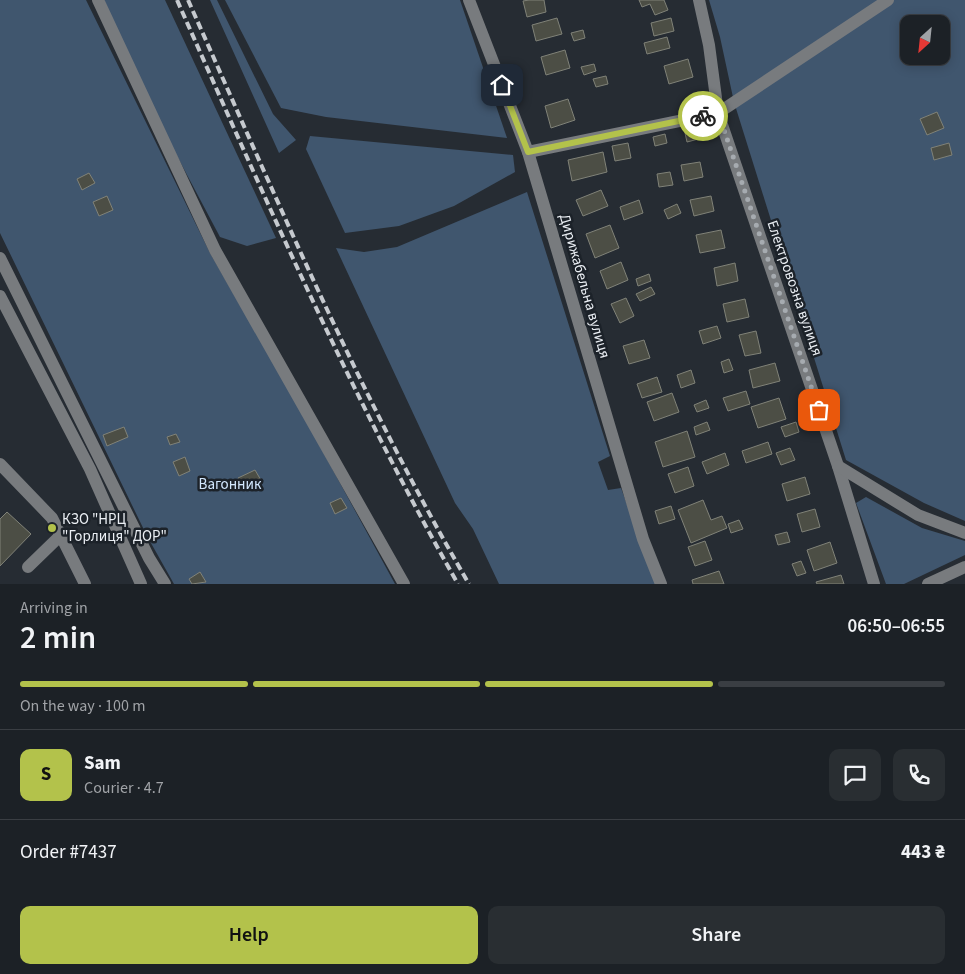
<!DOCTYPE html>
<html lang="en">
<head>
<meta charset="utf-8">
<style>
	body { margin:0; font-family:"Source Sans 3",sans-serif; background:#292e32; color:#f1f3f6; height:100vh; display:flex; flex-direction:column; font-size:19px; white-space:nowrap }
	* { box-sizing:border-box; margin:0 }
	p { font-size:16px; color:#a0a3a7 }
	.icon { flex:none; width:28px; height:28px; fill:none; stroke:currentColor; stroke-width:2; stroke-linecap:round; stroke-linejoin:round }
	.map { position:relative; height:584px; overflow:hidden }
	.drawer { display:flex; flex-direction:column; background:#1c2126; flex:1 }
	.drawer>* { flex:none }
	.needle { width:32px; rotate:207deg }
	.buttons { position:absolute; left:900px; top:15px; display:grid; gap:10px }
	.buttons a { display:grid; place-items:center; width:50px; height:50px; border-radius:10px; background:#1c2126; box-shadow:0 2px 12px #0003,0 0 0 1px #3a3e43; font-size:25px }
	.pin { position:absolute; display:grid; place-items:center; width:42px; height:42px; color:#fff; margin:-21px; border-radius:10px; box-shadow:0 2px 8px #0006 }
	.courier { position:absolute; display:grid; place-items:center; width:50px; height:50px; margin:-25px; border:4px solid #b3c24b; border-radius:50%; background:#fff; color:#222; box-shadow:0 1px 6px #0007 }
	.summary em { font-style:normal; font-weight:600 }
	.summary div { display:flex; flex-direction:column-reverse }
	.summary { display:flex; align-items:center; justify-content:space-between; height:85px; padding:0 20px }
	h1 { font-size:32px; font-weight:600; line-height:38px }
	.bar { display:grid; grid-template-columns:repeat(4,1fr); gap:8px 5px; align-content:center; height:60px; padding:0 20px }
	.bar i { height:6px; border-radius:4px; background:#3a3e43 }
	.bar .selected { background:#b3c24b }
	.bar p { grid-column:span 4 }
	.line { display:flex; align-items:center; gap:12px; padding:0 20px; border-top:1px solid #3a3e43 }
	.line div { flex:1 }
	.round { display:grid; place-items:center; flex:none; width:52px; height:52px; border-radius:10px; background:#292e32 }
	.button { display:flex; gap:10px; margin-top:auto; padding:10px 20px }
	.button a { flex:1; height:58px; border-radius:10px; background:#b3c24b; color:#111; font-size:20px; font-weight:600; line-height:58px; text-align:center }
	.button a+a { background:#292e32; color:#f1f3f6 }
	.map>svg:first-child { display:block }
	.green { fill:#40566e; fill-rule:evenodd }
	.building { fill:#4c4e45; stroke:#808278 }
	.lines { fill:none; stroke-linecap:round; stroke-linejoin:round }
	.minor { stroke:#787b7e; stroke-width:12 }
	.rail { stroke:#c6cacf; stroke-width:4; stroke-dasharray:8 4; stroke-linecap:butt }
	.done { stroke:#a6abb0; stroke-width:5; stroke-dasharray:0 9 }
	.route { stroke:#b3c24b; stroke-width:6 }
	.poi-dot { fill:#b3c24b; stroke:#1c2229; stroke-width:2 }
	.labels { text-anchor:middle; stroke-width:5; stroke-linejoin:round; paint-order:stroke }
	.street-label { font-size:15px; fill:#ebeff4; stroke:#1c2229 }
	.park-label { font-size:15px; fill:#d2e7fd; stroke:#1c2229 }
	.poi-label { font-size:15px; fill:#ebeff4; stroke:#1c2229; text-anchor:start }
</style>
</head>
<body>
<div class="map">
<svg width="965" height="584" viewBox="0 0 965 584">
	<rect width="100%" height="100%" fill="#262c33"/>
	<g class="green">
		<polygon points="0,0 86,0 210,253 298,406 395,584 174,584 147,536 0,233"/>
		<polygon points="104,0 165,0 276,238 247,246 220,237 151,107"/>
		<polygon points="210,0 217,0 273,114 296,140 279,153"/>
		<polygon points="225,0 460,0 507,138 326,117 281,108"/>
		<path d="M709 0H965V521L924 503 846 460 734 102 720 37ZM909 24H941V56H909Z"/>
		<polygon points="310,136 513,155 515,172 454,206 399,226 345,233 306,149"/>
		<polygon points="527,192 610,456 598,462 608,490 621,488 656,584 499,584 473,529 455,503 336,248 364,252 397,247"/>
		<polygon points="866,497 922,528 965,541 965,555 904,584 886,584 856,503"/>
	</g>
	<g class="building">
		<polygon points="529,0 544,0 546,12 527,17 523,1"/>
		<polygon points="639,0 664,0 668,10 655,15 650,4 642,7"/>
		<polygon points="557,18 562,34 536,41 532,25"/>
		<polygon points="671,18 674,31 654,36 651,23"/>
		<polygon points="583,30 585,38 574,41 571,33"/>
		<polygon points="667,37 670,48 647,54 644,43"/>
		<polygon points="565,50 570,68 546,75 541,57"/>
		<polygon points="688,59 693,77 669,84 664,66"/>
		<polygon points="594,64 596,71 584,75 581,67"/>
		<polygon points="606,76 608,84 596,87 593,79"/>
		<polygon points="568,99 575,120 551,128 545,106"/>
		<polygon points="937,112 944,128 927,135 920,119"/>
		<polygon points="701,119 706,137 687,142 683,124"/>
		<polygon points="665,134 667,143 655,146 653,137"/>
		<polygon points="628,143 631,158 615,161 612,146"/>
		<polygon points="949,143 952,155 934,160 931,148"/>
		<polygon points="603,152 607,172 572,181 568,160"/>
		<polygon points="700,162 703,177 684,181 681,165"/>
		<polygon points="670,172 673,185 659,187 657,174"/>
		<polygon points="89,173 95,183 82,190 77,179"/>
		<polygon points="601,190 608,206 583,216 576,200"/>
		<polygon points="107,196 113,210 99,216 93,202"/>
		<polygon points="711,196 714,211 694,216 690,200"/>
		<polygon points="639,200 643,213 624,220 620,207"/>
		<polygon points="677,204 681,213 668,219 664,210"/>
		<polygon points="610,225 619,248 595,258 586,234"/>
		<polygon points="721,230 725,248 700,253 696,235"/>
		<polygon points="621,262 628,280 607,289 600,271"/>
		<polygon points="735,263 738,281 717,286 714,268"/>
		<polygon points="649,274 651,281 638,286 636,279"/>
		<polygon points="651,287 655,294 640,301 636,294"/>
		<polygon points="626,298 634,316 620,323 611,304"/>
		<polygon points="745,299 749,317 727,322 723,304"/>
		<polygon points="717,326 721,338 703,344 699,331"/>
		<polygon points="756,331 761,353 745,356 739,335"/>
		<polygon points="644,340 650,358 629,364 623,346"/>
		<polygon points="729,359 733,370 724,373 721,362"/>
		<polygon points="775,363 780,381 753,388 749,370"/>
		<polygon points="691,370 695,383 681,388 677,375"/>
		<polygon points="657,377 662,392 642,398 637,384"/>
		<polygon points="746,391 750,404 728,411 723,398"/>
		<polygon points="672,393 679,412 654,421 647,402"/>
		<polygon points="779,398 786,419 758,428 751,407"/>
		<polygon points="706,400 709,408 697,412 694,405"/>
		<polygon points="707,422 710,430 696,435 694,427"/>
		<polygon points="796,422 799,432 785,437 781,427"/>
		<polygon points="124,427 128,437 107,446 103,435"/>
		<polygon points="687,431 695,457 663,467 655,442"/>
		<polygon points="176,434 180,442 170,445 167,437"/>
		<polygon points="768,442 772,454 746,463 742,451"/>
		<polygon points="790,448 795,460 781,465 776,453"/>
		<polygon points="725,453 729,465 707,474 702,462"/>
		<polygon points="185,457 190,471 179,476 173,462"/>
		<polygon points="688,467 694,486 675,493 668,474"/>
		<polygon points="255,470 262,482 245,491 238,478"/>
		<polygon points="805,477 810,494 787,501 782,484"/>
		<polygon points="341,498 347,508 335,514 330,503"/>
		<polygon points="703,500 711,520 722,516 727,528 691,543 678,510"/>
		<polygon points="671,506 675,519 659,524 655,511"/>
		<polygon points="815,509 820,527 802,532 797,514"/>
		<polygon points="7,512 31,534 0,566 0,519"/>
		<polygon points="739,520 743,529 731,533 728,524"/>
		<polygon points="787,532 790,542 778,545 775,535"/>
		<polygon points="705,541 712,560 695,566 688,547"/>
		<polygon points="830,542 837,563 814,571 807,550"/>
		<polygon points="801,561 806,573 797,576 792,564"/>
		<polygon points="719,571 724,584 693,584 692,580"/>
		<polygon points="200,572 206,582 192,584 189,579"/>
		<polygon points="841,575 844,584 817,584 816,582"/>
	</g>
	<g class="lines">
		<g class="minor">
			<polyline points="98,0 215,250 404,584"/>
			<polyline points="469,0 528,152 643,539 661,584"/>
			<polyline points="699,0 709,45 718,113 838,466 874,584"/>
			<polyline points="528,152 718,113 888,0"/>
			<polyline points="0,258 149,558 165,584"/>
			<polyline points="0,296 90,469 141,584"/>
			<polyline points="0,464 52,518 85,584"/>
			<polyline points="838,466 918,515 965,533"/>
			<polyline points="28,567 61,535"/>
			<polyline points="928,584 965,567"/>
		</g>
		<g class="rail">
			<path d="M177 0C265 198 351 396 458 584"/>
			<path d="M188 0C276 197 360 397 469 584"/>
		</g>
	</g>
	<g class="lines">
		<polyline class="done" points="703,116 718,112 819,410"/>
		<polyline class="route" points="502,85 528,152 703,116"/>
	</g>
	<circle class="poi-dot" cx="52" cy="528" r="5"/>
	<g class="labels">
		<g class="street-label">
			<text transform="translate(585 286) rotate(74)" y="5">Дирижабельна вулиця</text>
			<text transform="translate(795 288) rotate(71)" y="5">Електровозна вулиця</text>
		</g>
		<g class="park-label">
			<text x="230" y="489">Вагонник</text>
		</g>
		<g class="poi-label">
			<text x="62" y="524">КЗО "НРЦ<tspan x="62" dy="17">"Горлиця" ДОР"</tspan></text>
		</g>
	</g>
</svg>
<div class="buttons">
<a><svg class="needle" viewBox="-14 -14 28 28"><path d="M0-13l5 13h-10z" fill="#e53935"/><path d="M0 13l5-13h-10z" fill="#a0a3a7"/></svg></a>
</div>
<div class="pin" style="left:819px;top:410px;background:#ea580c"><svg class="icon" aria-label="bag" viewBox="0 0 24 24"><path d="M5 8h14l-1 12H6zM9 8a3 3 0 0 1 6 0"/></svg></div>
<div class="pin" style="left:502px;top:85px;background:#1f2937"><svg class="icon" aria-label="home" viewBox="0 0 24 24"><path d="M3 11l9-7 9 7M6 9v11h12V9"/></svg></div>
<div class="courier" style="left:703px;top:116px"><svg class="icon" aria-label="bike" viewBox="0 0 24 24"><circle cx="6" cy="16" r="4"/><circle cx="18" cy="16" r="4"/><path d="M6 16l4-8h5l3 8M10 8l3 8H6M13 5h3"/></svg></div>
</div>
<section class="drawer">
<div class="summary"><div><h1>2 min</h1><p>Arriving in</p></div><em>06:50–06:55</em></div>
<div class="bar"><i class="selected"></i><i class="selected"></i><i class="selected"></i><i></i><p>On the way · 100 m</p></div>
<div class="line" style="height:90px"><b class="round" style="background:#b3c24b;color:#111">S</b><div><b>Sam</b><p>Courier · 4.7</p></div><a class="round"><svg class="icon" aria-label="chat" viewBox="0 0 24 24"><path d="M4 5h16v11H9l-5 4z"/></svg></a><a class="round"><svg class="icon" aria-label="phone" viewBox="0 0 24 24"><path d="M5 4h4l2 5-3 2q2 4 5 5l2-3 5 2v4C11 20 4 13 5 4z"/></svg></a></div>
<div class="line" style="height:65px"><div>Order #7437</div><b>443 ₴</b></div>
<div class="button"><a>Help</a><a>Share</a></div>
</section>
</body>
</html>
